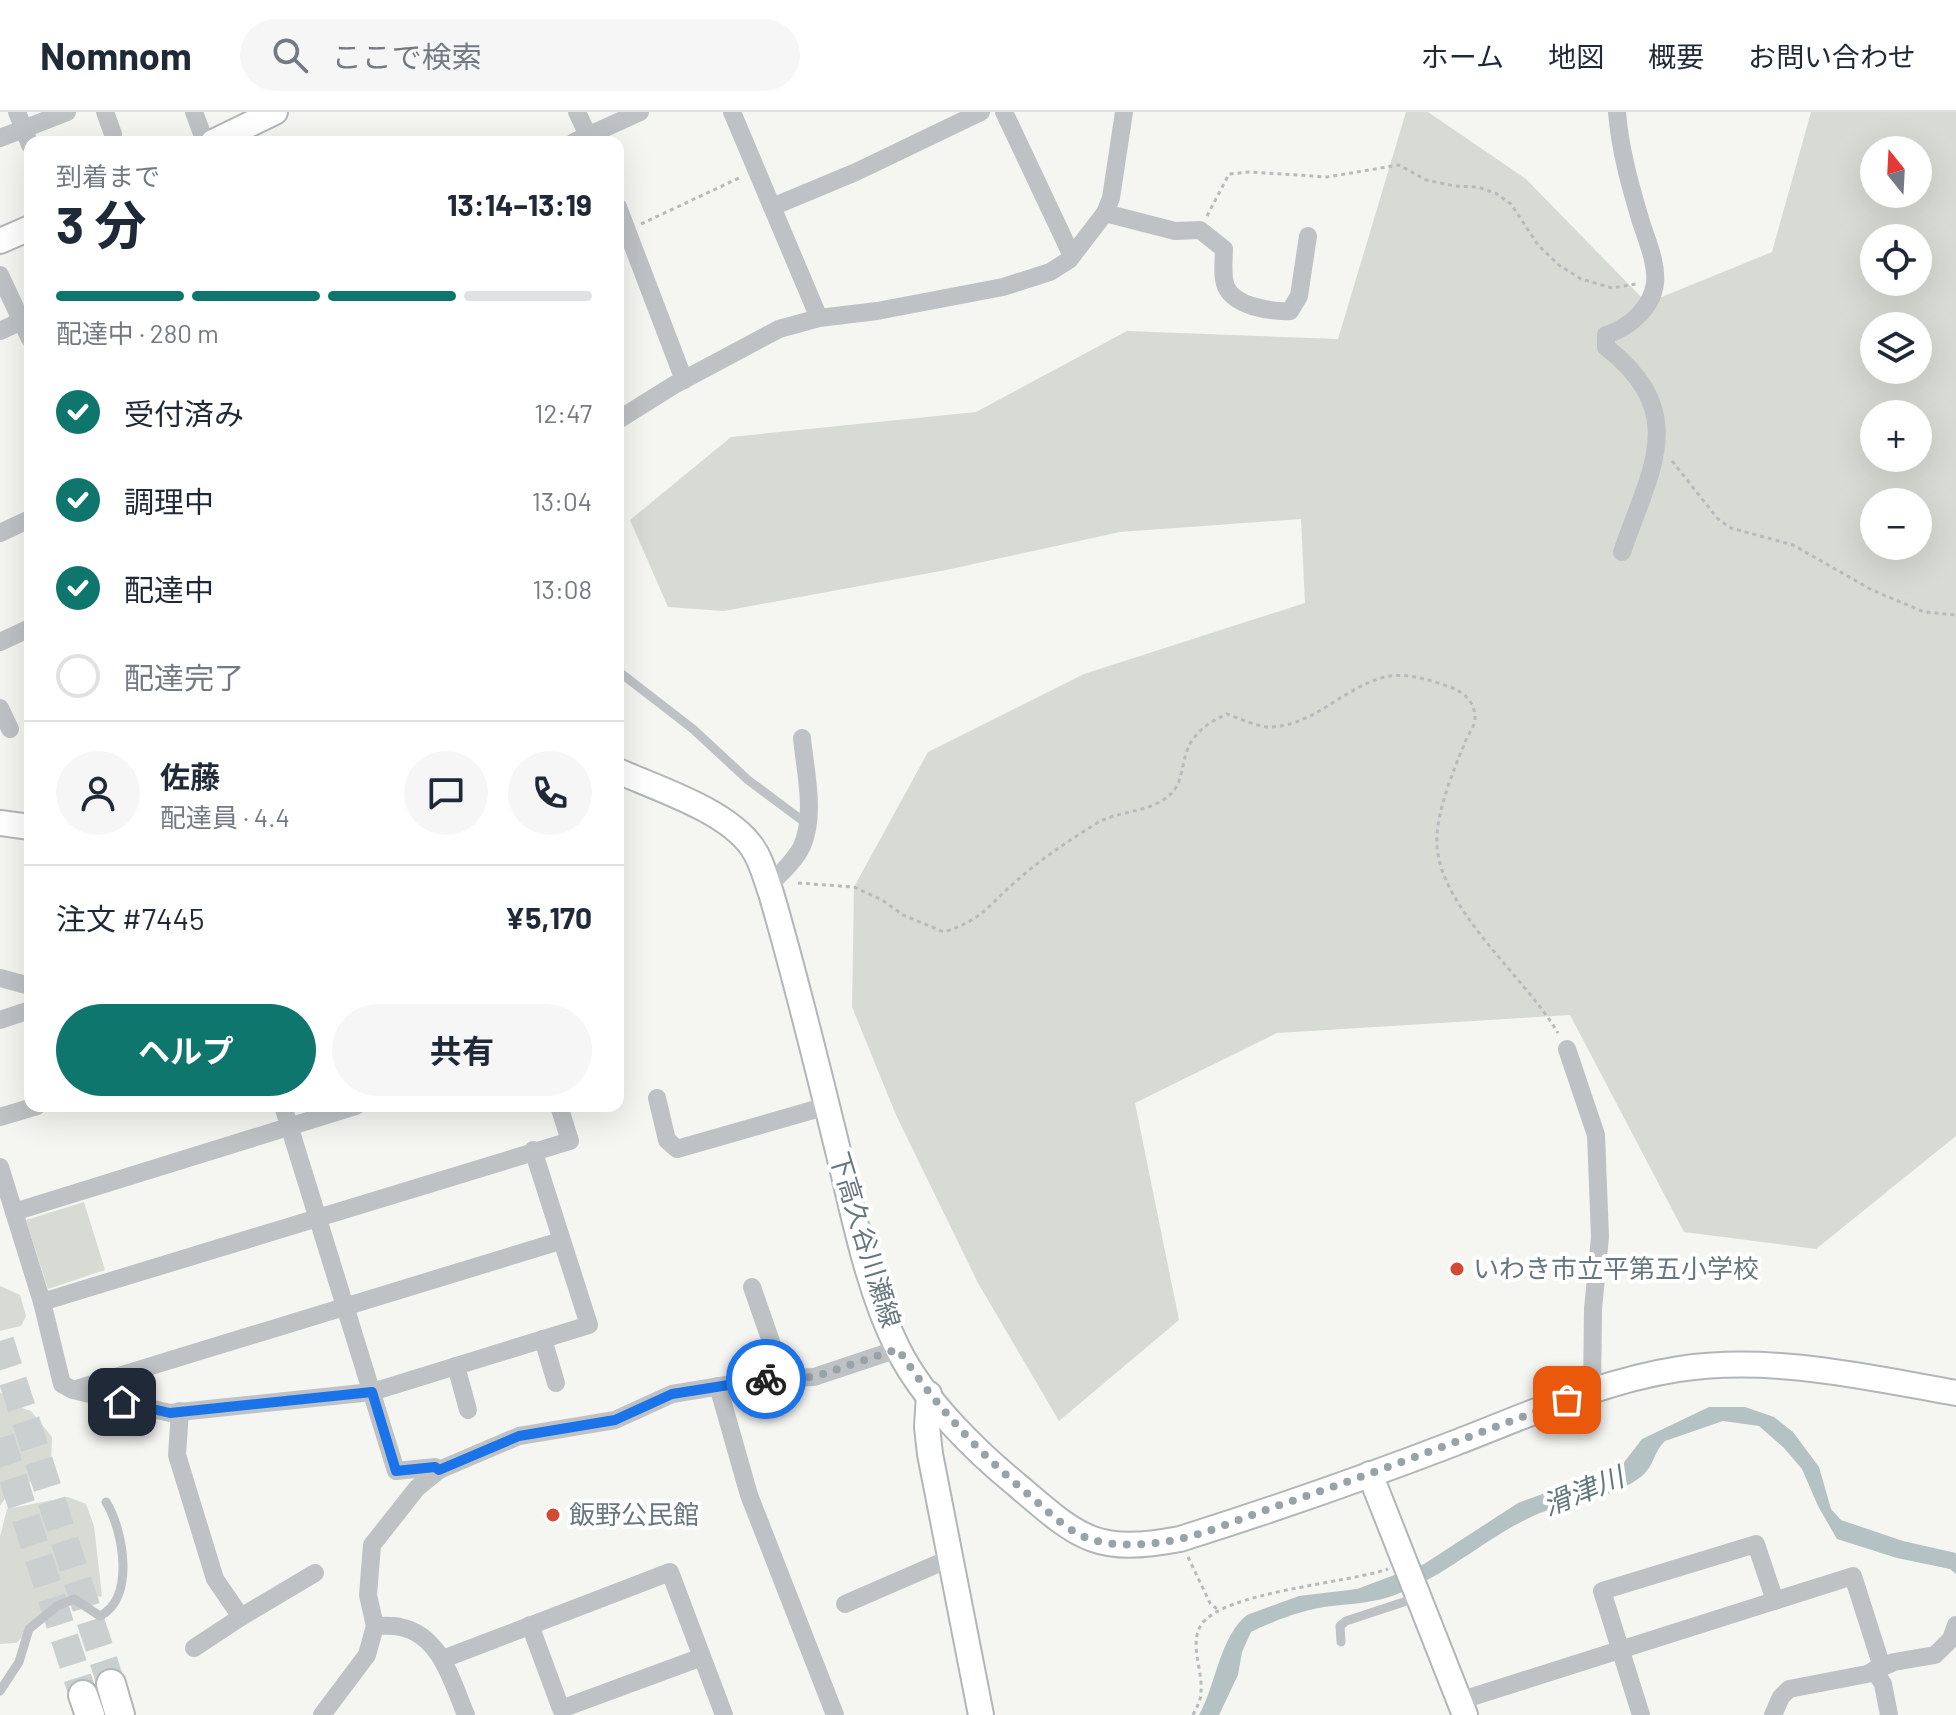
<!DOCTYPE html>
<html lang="ja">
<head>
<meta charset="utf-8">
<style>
	body { margin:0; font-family:Barlow,"Noto Sans JP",sans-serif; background:#f6f6f7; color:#1f2937; height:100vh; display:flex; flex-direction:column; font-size:30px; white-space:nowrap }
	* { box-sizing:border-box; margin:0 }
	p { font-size:26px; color:#747a83 }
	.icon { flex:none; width:44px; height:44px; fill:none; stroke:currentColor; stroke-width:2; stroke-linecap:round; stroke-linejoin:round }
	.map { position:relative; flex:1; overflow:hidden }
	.drawer { position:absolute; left:24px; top:24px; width:600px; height:976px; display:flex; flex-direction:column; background:#fff; border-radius:16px; box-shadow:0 8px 32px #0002 }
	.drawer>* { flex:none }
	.needle { width:52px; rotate:342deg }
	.buttons { position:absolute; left:1860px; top:24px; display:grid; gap:16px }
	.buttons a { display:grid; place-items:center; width:72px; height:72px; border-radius:50%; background:#fff; box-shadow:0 8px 32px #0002; font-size:40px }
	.pin { position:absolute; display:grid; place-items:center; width:68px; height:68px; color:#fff; margin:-34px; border-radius:16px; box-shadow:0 4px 12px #0006 }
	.courier { position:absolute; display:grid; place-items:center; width:80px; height:80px; margin:-40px; border:6px solid #1a73e8; border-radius:50%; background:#fff; color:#222; box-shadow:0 2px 10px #0007 }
	.headline em { font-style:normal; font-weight:700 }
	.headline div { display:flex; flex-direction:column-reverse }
	.headline { display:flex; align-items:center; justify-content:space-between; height:136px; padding:0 32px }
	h1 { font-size:52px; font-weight:700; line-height:60px }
	.bar { display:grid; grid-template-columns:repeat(4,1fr); gap:12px 8px; align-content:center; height:96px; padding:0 32px }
	.bar i { height:10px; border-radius:6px; background:#e0e1e3 }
	.bar .current { background:#0f766e }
	.bar p { grid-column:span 4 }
	.line { display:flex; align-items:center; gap:20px; padding:0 32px; border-top:2px solid #e0e1e3 }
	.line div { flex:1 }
	.round { display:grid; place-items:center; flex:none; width:84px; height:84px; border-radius:42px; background:#f6f6f7 }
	ol { padding:0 32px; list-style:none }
	li { display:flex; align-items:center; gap:24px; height:88px }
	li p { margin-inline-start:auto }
	li .icon { padding:8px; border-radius:50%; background:#0f766e; color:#fff; stroke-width:4 }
	li:last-child { color:#747a83 }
	li i { width:44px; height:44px; border:4px solid #e0e1e3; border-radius:50% }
	.button { display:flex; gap:16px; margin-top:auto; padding:16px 32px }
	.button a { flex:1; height:92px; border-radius:48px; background:#0f766e; color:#fff; font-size:32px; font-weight:700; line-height:92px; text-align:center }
	.button a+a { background:#f6f6f7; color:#1f2937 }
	header { display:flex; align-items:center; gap:48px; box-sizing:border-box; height:112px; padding:0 40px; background:#fff; border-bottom:2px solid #e0e1e3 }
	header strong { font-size:38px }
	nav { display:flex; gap:44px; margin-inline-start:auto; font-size:28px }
	.search { width:560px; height:72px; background:#f6f6f7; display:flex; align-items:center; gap:20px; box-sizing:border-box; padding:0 28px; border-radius:44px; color:#747a83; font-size:30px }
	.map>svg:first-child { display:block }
	.green { fill:#d7dbd3; fill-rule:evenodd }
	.water { fill:#b5c2c4 }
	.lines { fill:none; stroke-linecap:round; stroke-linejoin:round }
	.primary-tunnel { stroke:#cacfd0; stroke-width:28; stroke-dasharray:28 14; stroke-linecap:butt }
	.secondary-casing { stroke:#b1b6b9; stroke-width:28 }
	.primary-casing { stroke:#b2b6b9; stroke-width:32 }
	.path { stroke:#b8bbbd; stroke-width:3; stroke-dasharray:4 4; stroke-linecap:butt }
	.lane { stroke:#bec2c5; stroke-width:9 }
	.street { stroke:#bec2c5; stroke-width:18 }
	.secondary { stroke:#fff; stroke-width:24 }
	.primary { stroke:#fff; stroke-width:28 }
	.done { stroke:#98a3a8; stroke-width:8; stroke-dasharray:0 14.4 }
	.route { stroke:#1a73e8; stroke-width:10 }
	.poi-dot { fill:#d34a33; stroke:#fff; stroke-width:3 }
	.labels { text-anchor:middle; stroke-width:8; stroke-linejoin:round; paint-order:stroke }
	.street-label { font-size:26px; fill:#667780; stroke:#fff }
	.poi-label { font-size:26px; fill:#667780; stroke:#fff; text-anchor:start }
	.water-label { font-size:28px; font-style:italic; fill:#63787d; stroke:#fff }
</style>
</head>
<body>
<header>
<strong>Nomnom</strong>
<div class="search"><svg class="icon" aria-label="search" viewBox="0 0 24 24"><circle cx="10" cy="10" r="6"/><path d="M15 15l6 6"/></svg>ここで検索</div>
<nav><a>ホーム</a><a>地図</a><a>概要</a><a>お問い合わせ</a></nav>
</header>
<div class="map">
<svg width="1956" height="1603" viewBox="0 0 1956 1603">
	<rect width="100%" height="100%" fill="#f5f5f2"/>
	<g class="green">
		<path d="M1406 0H1428L1526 67 1647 191 1772 140 1811 0H1956V1024L1816 1137 1684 1120 1570 903 1277 921 1135 991 1179 1208 1059 1309 978 1171 896 1003 852 895 854 775 928 640 1084 562 1305 491 1301 407 1120 420 946 458 724 499 668 495 630 408 731 325 976 300 1127 219 1338 227ZM1874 38H1918V82H1874ZM1874 126H1918V170H1874ZM1874 214H1918V258H1874ZM1874 302H1918V346H1874ZM1874 390H1918V434H1874Z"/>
		<polygon points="84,1090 105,1158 48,1177 26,1108"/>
		<polygon points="0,1174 20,1183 26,1204 21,1214 0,1219"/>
		<polygon points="0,1280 22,1296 31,1299 52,1325 51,1350 27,1373 6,1385 0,1394"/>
		<polygon points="68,1385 86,1392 94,1414 102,1484 63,1490 16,1531 0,1532 0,1425 7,1397"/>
	</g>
	<path class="water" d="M1709 1295H1745L1774 1305 1793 1320 1819 1355 1831 1397 1841 1408 1903 1429 1956 1441V1462L1950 1457 1897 1446 1837 1427 1818 1394 1802 1357 1784 1336 1759 1314 1723 1309 1665 1329C1654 1339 1654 1354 1642 1364 1613 1387 1573 1388 1540 1401 1485 1424 1444 1468 1386 1486 1367 1491 1351 1492 1332 1494 1304 1497 1276 1508 1251 1520L1242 1540 1238 1563 1219 1603H1199C1216 1573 1220 1524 1247 1503L1299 1484 1357 1477 1424 1452 1518 1391 1622 1353 1642 1327Z"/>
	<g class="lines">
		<g class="primary-tunnel">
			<polyline points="0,1229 111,1572"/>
			<polyline points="0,1326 83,1583"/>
		</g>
		<g class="secondary-casing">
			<g id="secondary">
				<polyline points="213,30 275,0"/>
				<polyline points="0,129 30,116"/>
				<path d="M618 659C658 677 726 698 752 735 762 749 765 765 771 781 797 870 819 961 841 1051 856 1113 869 1179 898 1237 923 1287 974 1338 1017 1373 1079 1426 1095 1443 1180 1427 1272 1398 1364 1366 1455 1331 1528 1303 1601 1269 1679 1257 1771 1243 1866 1265 1956 1281"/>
				<polyline points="0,711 30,715"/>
				<polyline points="929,1282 927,1315 930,1342 981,1603"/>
				<polyline points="1370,1362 1465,1603"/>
			</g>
		</g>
		<g class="primary-casing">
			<g id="primary">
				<polyline points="111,1572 120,1603"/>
				<polyline points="83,1583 90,1603"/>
			</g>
		</g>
		<g class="path">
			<polyline points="1207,104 1229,62 1249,60 1327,65 1399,53 1426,68 1455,74 1478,75 1497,82 1511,92 1538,133 1559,153 1581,167 1612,176 1636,172"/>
			<polyline points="641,112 739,66"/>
			<polyline points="1672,349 1718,407 1731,416 1793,433 1872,478 1924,500 1956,503"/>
			<path d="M798 771 854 775 882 788 903 803 944 820C981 808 986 796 1013 772 1038 749 1068 729 1097 711 1118 699 1145 701 1166 686 1185 673 1180 650 1190 632 1199 616 1212 609 1227 602 1239 606 1255 614 1268 615 1314 615 1343 575 1385 565 1406 560 1430 568 1450 575 1464 580 1475 590 1475 606 1475 614 1469 621 1466 628 1454 657 1435 702 1437 733 1440 797 1526 866 1558 921"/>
			<polyline points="1188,1445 1210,1491 1217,1497"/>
			<path d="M1193 1603C1197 1595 1201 1588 1201 1580 1203 1559 1189 1532 1201 1513 1222 1480 1348 1471 1388 1457"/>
		</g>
		<g class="lane">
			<polyline points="618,559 693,617 748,668 807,712"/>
			<polyline points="1341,1530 1340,1514 1346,1509 1416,1486"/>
			<path d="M0 1579 19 1550 29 1517 57 1494 74 1487 100 1504C136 1486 123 1417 106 1390"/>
		</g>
		<g class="street">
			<polyline points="17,0 30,33"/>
			<polyline points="105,0 113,22"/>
			<polyline points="194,0 205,30"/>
			<polyline points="577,0 591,30"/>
			<polyline points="732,0 819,206"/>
			<polyline points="1004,0 1072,144"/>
			<path d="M1617 0C1620 38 1630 73 1641 110 1647 129 1657 151 1655 171 1652 197 1628 216 1606 223V235C1690 301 1651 356 1622 440"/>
			<polyline points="0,26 67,0"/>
			<polyline points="574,30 640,0"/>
			<polyline points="618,95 684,268"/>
			<polyline points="772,95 856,60 981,0"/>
			<path d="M1105 101 1175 119 1200 118 1224 137C1223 167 1219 183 1252 194 1266 198 1276 200 1290 199L1299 184 1308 124"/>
			<polyline points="0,163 30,227"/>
			<polyline points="0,219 30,205"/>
			<polyline points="618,308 674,273 779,217 819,206 877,199 1003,175 1050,160 1069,148 1105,101 1111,86 1124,0"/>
			<polyline points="0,421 30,407"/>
			<polyline points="0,530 30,516"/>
			<polyline points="0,596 10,617"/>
			<path d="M769 773C780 762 795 749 802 734 816 703 805 658 802 626"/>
			<polyline points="0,866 30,874"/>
			<polyline points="0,908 30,898"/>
			<polyline points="1567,937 1596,1023 1600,1125 1593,1197 1592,1279"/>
			<polyline points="657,986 667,1028 677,1037 827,994"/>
			<polyline points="283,994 396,1359 435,1355 439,1358"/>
			<polyline points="0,1005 37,994"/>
			<polyline points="0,1055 42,1190 62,1272 73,1278 170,1301 372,1280 589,1213 533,1038"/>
			<polyline points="14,1100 356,994"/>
			<polyline points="752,1175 784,1267"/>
			<polyline points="42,1190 570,1029 559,994"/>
			<polyline points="543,1227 556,1271"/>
			<polyline points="456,1254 468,1298"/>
			<polyline points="718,1274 749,1383 835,1603"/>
			<polyline points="76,1277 560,1129"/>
			<polyline points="180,1299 177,1343 215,1467 241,1505 315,1461"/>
			<polyline points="845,1492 951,1446"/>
			<polyline points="530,1513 561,1597 702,1545"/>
			<path d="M375 1514C383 1514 392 1513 400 1515 441 1523 452 1570 466 1603"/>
			<polyline points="194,1536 241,1505"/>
			<polyline points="443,1547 670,1460 724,1603"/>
			<polyline points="1874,1558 1883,1572 1889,1603"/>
			<polyline points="1459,1589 1853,1464 1882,1555"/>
			<polyline points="322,1603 367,1543 375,1514 368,1483 372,1433 417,1376 439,1358 519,1324 615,1308 672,1282 763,1267 814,1265 898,1237"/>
			<polyline points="1641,1603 1602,1479 1756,1432 1775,1489"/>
			<polyline points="1773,1603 1781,1585 1789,1577 1867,1562 1894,1550 1935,1543 1951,1527 1956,1513"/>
		</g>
		<use href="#secondary" class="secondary"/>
		<use href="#primary" class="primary"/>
	</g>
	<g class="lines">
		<path class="done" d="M766 1267 814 1265 898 1237C937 1296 982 1344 1036 1389 1052 1403 1069 1420 1090 1427 1110 1434 1135 1433 1156 1431 1197 1427 1238 1407 1277 1394 1375 1361 1471 1324 1567 1288"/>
		<polyline class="route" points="122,1290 170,1301 372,1280 396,1359 435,1355 439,1358 519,1324 615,1308 672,1282 766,1267"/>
	</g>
	<g class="poi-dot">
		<circle cx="1457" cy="1157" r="8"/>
		<circle cx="553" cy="1403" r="8"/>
	</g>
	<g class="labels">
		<g class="street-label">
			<text transform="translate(865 1128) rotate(73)" y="9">下高久谷川瀬線</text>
		</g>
		<g class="poi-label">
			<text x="1473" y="1166">いわき市立平第五小学校</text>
			<text x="569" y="1412">飯野公民館</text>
		</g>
		<g class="water-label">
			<text transform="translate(1583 1379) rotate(-22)" y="10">滑津川</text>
		</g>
	</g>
</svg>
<div class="buttons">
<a><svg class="needle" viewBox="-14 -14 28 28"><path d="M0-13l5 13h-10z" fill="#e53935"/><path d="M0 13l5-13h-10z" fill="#747a83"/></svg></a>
<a><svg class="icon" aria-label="locate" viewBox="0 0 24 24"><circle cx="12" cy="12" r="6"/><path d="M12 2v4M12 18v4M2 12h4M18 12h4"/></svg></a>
<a><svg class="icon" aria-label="layers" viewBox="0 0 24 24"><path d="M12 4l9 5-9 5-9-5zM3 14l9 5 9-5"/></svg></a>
<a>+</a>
<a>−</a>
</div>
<div class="pin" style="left:1567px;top:1288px;background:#ea580c"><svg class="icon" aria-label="bag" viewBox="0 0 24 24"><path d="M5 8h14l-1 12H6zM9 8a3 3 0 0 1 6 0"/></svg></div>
<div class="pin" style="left:122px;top:1290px;background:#1f2937"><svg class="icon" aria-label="home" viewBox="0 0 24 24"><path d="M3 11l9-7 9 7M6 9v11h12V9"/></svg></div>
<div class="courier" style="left:766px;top:1267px"><svg class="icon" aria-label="bike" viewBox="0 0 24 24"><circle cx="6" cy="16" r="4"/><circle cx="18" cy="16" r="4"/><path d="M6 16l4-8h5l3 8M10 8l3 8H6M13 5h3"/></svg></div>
<section class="drawer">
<div class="headline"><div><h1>3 分</h1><p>到着まで</p></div><em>13:14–13:19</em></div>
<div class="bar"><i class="current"></i><i class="current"></i><i class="current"></i><i></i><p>配達中 · 280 m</p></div>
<ol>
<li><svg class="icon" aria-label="check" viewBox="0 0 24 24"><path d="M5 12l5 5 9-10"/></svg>受付済み<p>12:47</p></li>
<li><svg class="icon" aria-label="check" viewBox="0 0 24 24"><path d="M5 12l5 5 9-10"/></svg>調理中<p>13:04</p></li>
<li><svg class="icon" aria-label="check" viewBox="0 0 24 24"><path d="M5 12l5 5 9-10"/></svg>配達中<p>13:08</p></li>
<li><i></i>配達完了</li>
</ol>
<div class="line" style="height:144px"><a class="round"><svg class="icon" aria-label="person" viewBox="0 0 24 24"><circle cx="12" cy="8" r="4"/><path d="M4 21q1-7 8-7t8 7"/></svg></a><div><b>佐藤</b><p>配達員 · 4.4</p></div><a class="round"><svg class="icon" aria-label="chat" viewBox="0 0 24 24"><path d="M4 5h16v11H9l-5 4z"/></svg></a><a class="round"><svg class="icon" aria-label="phone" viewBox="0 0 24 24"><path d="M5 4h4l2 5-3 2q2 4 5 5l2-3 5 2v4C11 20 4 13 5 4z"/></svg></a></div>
<div class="line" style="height:104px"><div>注文 #7445</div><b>¥5,170</b></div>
<div class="button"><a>ヘルプ</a><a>共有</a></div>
</section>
</div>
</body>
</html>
